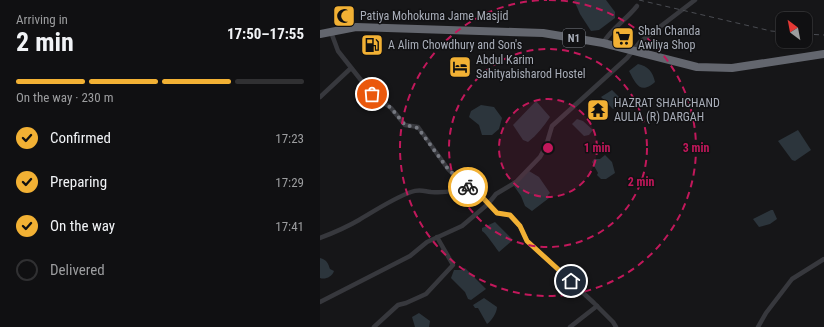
<!DOCTYPE html>
<html lang="en">
<head>
<meta charset="utf-8">
<style>
	body { margin:0; font-family:"Roboto Condensed",sans-serif; background:#19191b; color:#f1f3f6; height:100vh; display:flex; flex-direction:column; font-size:15px; white-space:nowrap }
	* { box-sizing:border-box; margin:0 }
	p { font-size:13px; color:#9c9d9f }
	.icon { flex:none; width:22px; height:22px; fill:none; stroke:currentColor; stroke-width:2; stroke-linecap:round; stroke-linejoin:round }
	.map { position:relative; flex:1; overflow:hidden }
	.panel { display:flex; flex-direction:column; background:#101012; width:320px }
	.panel>* { flex:none }
	.needle { width:26px; rotate:328deg }
	.tools { position:absolute; left:456px; top:12px; display:grid; gap:8px }
	.tools a { display:grid; place-items:center; width:36px; height:36px; border-radius:8px; background:#101012; box-shadow:0 1px 3px #0004,0 0 0 1px #303032; font-size:20px }
	.pin { position:absolute; display:grid; place-items:center; width:34px; height:34px; color:#fff; margin:-17px; border:2px solid #fff; border-radius:50%; box-shadow:0 1px 4px #0007 }
	.courier { position:absolute; display:grid; place-items:center; width:40px; height:40px; margin:-20px; border:3px solid #f2b134; border-radius:50%; background:#fff; color:#222; box-shadow:0 1px 5px #0007 }
	.summary em { font-style:normal; font-weight:700 }
	.summary div { display:flex; flex-direction:column-reverse }
	.summary { display:flex; align-items:center; justify-content:space-between; height:68px; padding:0 16px }
	h1 { font-size:26px; font-weight:700; line-height:30px }
	.bar { display:grid; grid-template-columns:repeat(4,1fr); gap:6px 4px; align-content:center; height:48px; padding:0 16px }
	.bar i { height:5px; border-radius:3px; background:#303032 }
	.bar .on { background:#f2b134 }
	.bar p { grid-column:span 4 }
	ol { padding:0 16px; list-style:none }
	li { display:flex; align-items:center; gap:12px; height:44px }
	li p { margin-inline-start:auto }
	li .icon { padding:4px; border-radius:50%; background:#f2b134; color:#111; stroke-width:4 }
	li:last-child { color:#9c9d9f }
	li i { width:22px; height:22px; border:2px solid #303032; border-radius:50% }
	main { display:flex; flex:1; min-height:0 }
	.map>svg:first-child { display:block }
	.water { fill:#2c353c }
	.lines { fill:none; stroke-linecap:round; stroke-linejoin:round }
	.street { stroke:#37383d; stroke-width:4.5 }
	.highway { stroke:#63666e; stroke-width:8 }
	.rail { stroke:#4a4c52; stroke-width:1; stroke-dasharray:5 4; stroke-linecap:butt }
	.done { stroke:#757880; stroke-width:4; stroke-dasharray:0 7.2 }
	.route { stroke:#f2b134; stroke-width:5 }
	.ring { fill:none; stroke:#c2185b; stroke-width:2; stroke-dasharray:7 5 }
	.labels { text-anchor:middle; stroke-width:3; stroke-linejoin:round; paint-order:stroke }
	.shield { fill:#111113; stroke:#7b7e86; stroke-width:1 }
	.shield-label { font-size:11px; font-weight:bold; fill:#a8adb8 }
	.poi-label { font-size:12px; fill:#a8adb8; stroke:#111113; text-anchor:start }
	.centre { fill:#c2185b; stroke:#111113; stroke-width:2 }
	.ring-label { font-size:12px; text-anchor:middle; font-weight:bold; fill:#c2185b; stroke:#111113; stroke-width:3; stroke-linejoin:round; paint-order:stroke }
</style>
</head>
<body>
<main>
<section class="panel">
<div class="summary"><div><h1>2 min</h1><p>Arriving in</p></div><em>17:50–17:55</em></div>
<div class="bar"><i class="on"></i><i class="on"></i><i class="on"></i><i></i><p>On the way · 230 m</p></div>
<ol>
<li><svg class="icon" aria-label="check" viewBox="0 0 24 24"><path d="M5 12l5 5 9-10"/></svg>Confirmed<p>17:23</p></li>
<li><svg class="icon" aria-label="check" viewBox="0 0 24 24"><path d="M5 12l5 5 9-10"/></svg>Preparing<p>17:29</p></li>
<li><svg class="icon" aria-label="check" viewBox="0 0 24 24"><path d="M5 12l5 5 9-10"/></svg>On the way<p>17:41</p></li>
<li><i></i>Delivered</li>
</ol>
</section>
<div class="map">
<svg width="504" height="327" viewBox="0 0 504 327">
	<rect width="100%" height="100%" fill="#161618"/>
	<g class="water">
		<polygon points="254,0 286,0 295,12 295,18 279,30 271,31 260,14"/>
		<path d="M318 64C328 66 333 72 335 82 320 95 316 84 309 71Z"/>
		<polygon points="292,90 304,102 293,109 281,97"/>
		<path d="M216 101 230 117C224 126 217 135 208 142L203 140 193 125Z"/>
		<polygon points="161,105 174,107 182,118 179,129 172,135 162,135 159,125 149,117 151,111"/>
		<polygon points="257,119 263,121 273,130 269,135 264,136 252,124"/>
		<polygon points="478,130 491,150 475,161 472,160 458,141"/>
		<polygon points="285,155 292,162 295,173 286,179 281,179 277,175 278,173 272,162 274,159 280,159"/>
		<polygon points="209,171 219,177 230,193 228,195 229,198 212,211 205,206 201,196 194,186"/>
		<polygon points="451,210 453,210 457,219 450,224 439,227 433,219"/>
		<path d="M175 222 193 240 179 252C174 246 167 234 162 231V228Z"/>
		<path d="M0 258C7 260 8 263 10 269L14 271C12 277 5 280 0 278Z"/>
		<polygon points="145,268 166,289 151,300 148,299 145,292 131,278 134,270 141,270"/>
		<path d="M164 298 177 307C177 313 171 321 167 324L158 308H155L153 305Z"/>
		<polygon points="99,313 110,321 109,327 95,327 92,317"/>
	</g>
	<g class="lines">
		<g class="street">
			<polyline points="11,32 18,51 52,94 71,108 85,125 98,127 128,169 143,184 163,198 177,213 189,215 200,226 207,241 274,303 293,322 296,327"/>
			<path d="M283 43C292 28 306 20 317 6"/>
			<polyline points="0,97 31,68"/>
			<path d="M0 238C13 233 27 227 39 220 56 210 72 199 91 192 99 189 103 191 111 192 124 193 137 191 148 187"/>
			<polyline points="0,302 90,256 107,242 142,226 168,204 176,194 196,182 220,157 226,146 232,126 307,58 320,42 375,0"/>
			<polyline points="54,327 78,305 86,303 106,294 133,265 117,237"/>
			<polyline points="250,327 277,306"/>
			<polyline points="438,327 446,313 472,279 504,259"/>
		</g>
		<polyline class="highway" points="0,34 36,27 223,33 283,43 377,67 412,68 504,54"/>
		<g class="rail">
			<polyline points="319,0 451,31 463,32"/>
			<polyline points="485,34 504,35"/>
		</g>
	</g>
	<g class="lines">
		<polyline class="done" points="52,94 71,108 85,125 98,128 128,169 148,187"/>
		<polyline class="route" points="148,187 163,198 177,213 190,215 200,226 207,241 251,281"/>
	</g>
	<circle cx="228" cy="148" r="49" fill="#c2185b" fill-opacity=".12"/>
	<g class="ring">
		<circle cx="228" cy="148" r="49"/>
		<circle cx="228" cy="148" r="99"/>
		<path d="M229 0A148 148 0 1 1 227 0"/>
	</g>
	<defs>
		<g id="mosque-square" transform="scale(1.15)"><rect x="-9" y="-9" width="18" height="18" rx="4" fill="#f2b134" stroke="#111113"/><path d="M3.5-4.9A6 6 0 1 0 3.5 4.9A5 5 0 1 1 3.5-4.9Z" fill="#111"/></g>
		<g id="supermarket-square" transform="scale(1.15)"><rect x="-9" y="-9" width="18" height="18" rx="4" fill="#f2b134" stroke="#111113"/><path d="M-6-5.5h2.5l.6 2H6L4.5 2H-2.5L-4.4-4H-6ZM-1.5 3.2a1.3 1.3 0 1 0 .1 0ZM3 3.2a1.3 1.3 0 1 0 .1 0Z" fill="#111"/></g>
		<g id="fuel-square" transform="scale(1.15)"><rect x="-9" y="-9" width="18" height="18" rx="4" fill="#f2b134" stroke="#111113"/><path d="M-5.5-6h7V0h2V4h1.3V-2.5L3-4.5l.8-.8L6-3V5H2.5V1h-1V6h-7ZM-4.2-4.7v3.2H.2V-4.7Z" fill="#111"/></g>
		<g id="hotel-square" transform="scale(1.15)"><rect x="-9" y="-9" width="18" height="18" rx="4" fill="#f2b134" stroke="#111113"/><path d="M-6-4.5h1.5V1H6V5H4.5V3h-9V5H-6ZM-4 0a1.8 1.8 0 1 1 3.6 0ZM.5 0V-2.5h3Q6-2.5 6 0Z" fill="#111"/></g>
		<g id="temple-square" transform="scale(1.15)"><rect x="-9" y="-9" width="18" height="18" rx="4" fill="#f2b134" stroke="#111113"/><path d="M0-6L5-2H3V0L6.5 2.5H4V6H1.5V3h-3V6H-4V2.5H-6.5L-3 0V-2H-5Z" fill="#111"/></g>
	</defs>
	<g fill-rule="evenodd">
		<use href="#mosque-square" x="24" y="16"/>
		<use href="#supermarket-square" x="303" y="38"/>
		<use href="#fuel-square" x="52" y="45"/>
		<use href="#hotel-square" x="140" y="67"/>
		<use href="#temple-square" x="278" y="110"/>
	</g>
	<g class="labels">
		<rect class="shield" x="243" y="29" width="22" height="18" rx="3"/>
		<g class="shield-label">
			<text x="254" y="42">N1</text>
		</g>
		<g class="poi-label">
			<text x="40" y="20">Patiya Mohokuma Jame Masjid</text>
			<text x="318" y="35">Shah Chanda<tspan x="318" dy="14">Awliya Shop</tspan></text>
			<text x="68" y="49">A Alim Chowdhury and Son's</text>
			<text x="156" y="64">Abdul Karim<tspan x="156" dy="14">Sahityabisharod Hostel</tspan></text>
			<text x="294" y="107">HAZRAT SHAHCHAND<tspan x="294" dy="14">AULIA (R) DARGAH</tspan></text>
		</g>
	</g>
	<circle cx="228" cy="148" r="6" class="centre"/>
	<g class="ring-label">
		<text x="277" y="152">1 min</text>
		<text x="376" y="152">3 min</text>
		<text x="321" y="186">2 min</text>
	</g>
</svg>
<div class="tools">
<a><svg class="needle" viewBox="-14 -14 28 28"><path d="M0-13l5 13h-10z" fill="#e53935"/><path d="M0 13l5-13h-10z" fill="#9c9d9f"/></svg></a>
</div>
<div class="pin" style="left:52px;top:94px;background:#ea580c"><svg class="icon" aria-label="bag" viewBox="0 0 24 24"><path d="M5 8h14l-1 12H6zM9 8a3 3 0 0 1 6 0"/></svg></div>
<div class="pin" style="left:251px;top:281px;background:#1f2937"><svg class="icon" aria-label="home" viewBox="0 0 24 24"><path d="M3 11l9-7 9 7M6 9v11h12V9"/></svg></div>
<div class="courier" style="left:148px;top:187px"><svg class="icon" aria-label="bike" viewBox="0 0 24 24"><circle cx="6" cy="16" r="4"/><circle cx="18" cy="16" r="4"/><path d="M6 16l4-8h5l3 8M10 8l3 8H6M13 5h3"/></svg></div>
</div>
</main>
</body>
</html>
